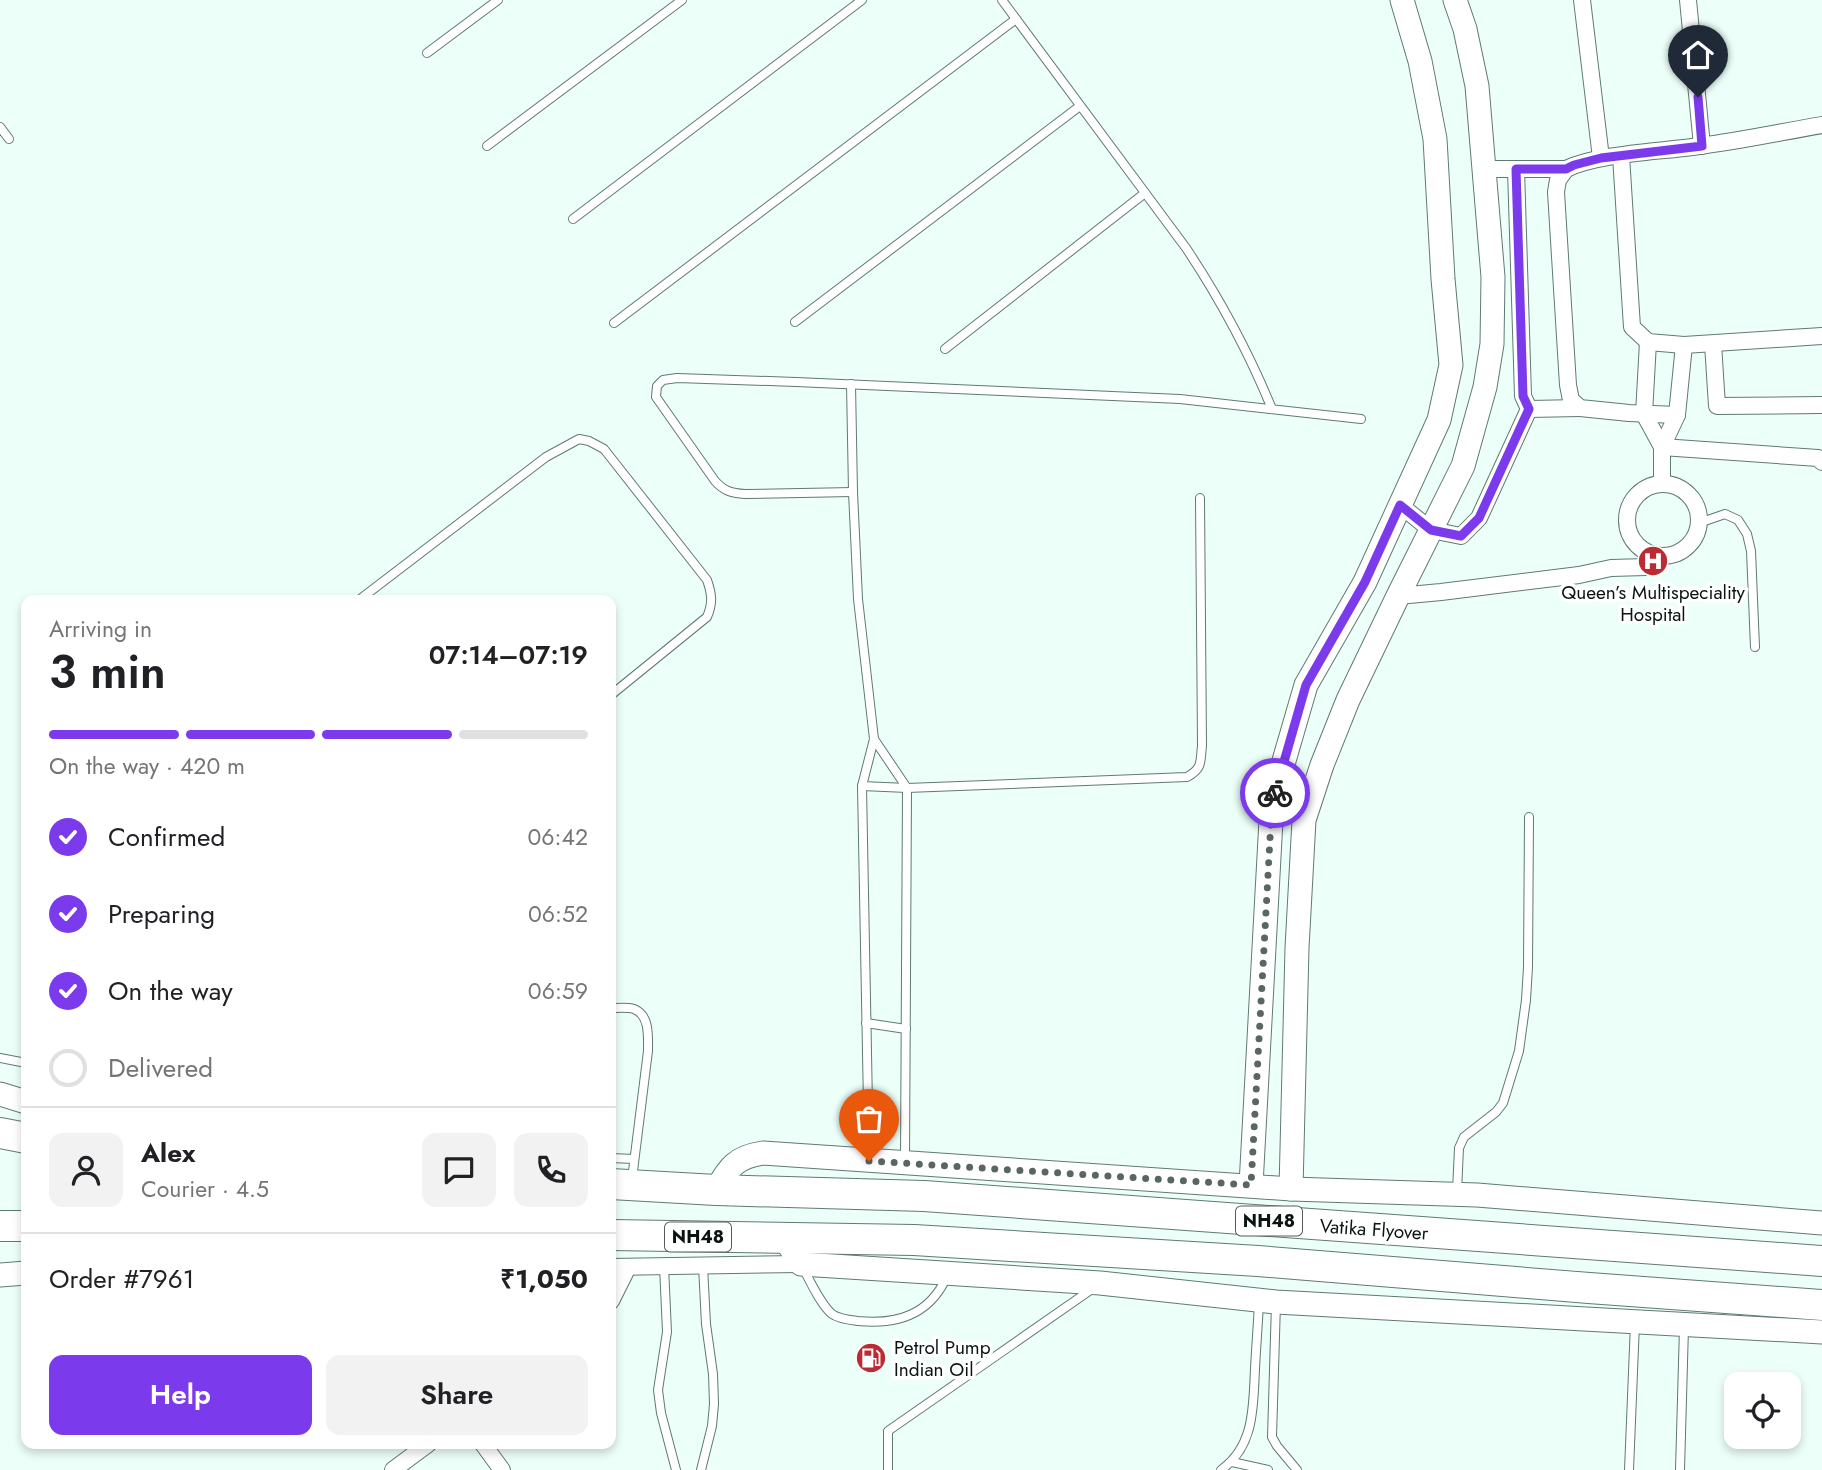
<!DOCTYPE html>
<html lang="en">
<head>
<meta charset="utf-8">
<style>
	body { margin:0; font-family:Jost,sans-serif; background:#f2f2f2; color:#202124; height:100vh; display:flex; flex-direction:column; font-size:26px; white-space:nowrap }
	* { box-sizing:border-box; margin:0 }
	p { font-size:23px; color:#757577 }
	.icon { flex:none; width:38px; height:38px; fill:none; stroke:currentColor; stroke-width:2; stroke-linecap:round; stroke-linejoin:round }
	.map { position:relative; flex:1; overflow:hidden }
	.panel { position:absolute; left:21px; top:595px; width:595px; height:854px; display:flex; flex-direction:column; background:#fff; border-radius:14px; box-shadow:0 4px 10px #0003 }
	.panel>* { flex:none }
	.buttons { position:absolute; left:1724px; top:1372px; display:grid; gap:14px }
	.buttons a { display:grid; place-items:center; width:77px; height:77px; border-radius:14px; background:#fff; box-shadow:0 4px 10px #0003; font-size:35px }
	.pin { position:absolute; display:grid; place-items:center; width:60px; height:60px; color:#fff; margin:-72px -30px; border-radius:50% 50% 50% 0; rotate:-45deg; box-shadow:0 0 7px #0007 }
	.pin .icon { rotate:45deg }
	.courier { position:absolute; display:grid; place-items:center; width:70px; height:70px; margin:-35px; border:5px solid #7c3aed; border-radius:50%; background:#fff; color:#222; box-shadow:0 2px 9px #0007 }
	.overview em { font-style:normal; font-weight:600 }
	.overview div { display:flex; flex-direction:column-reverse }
	.overview { display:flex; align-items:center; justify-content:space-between; height:119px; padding:0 28px }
	h1 { font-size:46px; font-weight:600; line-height:52px }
	.bar { display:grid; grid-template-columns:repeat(4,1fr); gap:10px 7px; align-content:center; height:84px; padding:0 28px }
	.bar i { height:9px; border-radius:5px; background:#e0e0e0 }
	.bar .active { background:#7c3aed }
	.bar p { grid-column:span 4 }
	.line { display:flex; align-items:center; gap:18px; padding:0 28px; border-top:2px solid #e0e0e0 }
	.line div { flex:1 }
	.round { display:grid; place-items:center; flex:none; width:74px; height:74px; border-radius:14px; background:#f2f2f2 }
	ol { padding:0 28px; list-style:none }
	li { display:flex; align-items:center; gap:21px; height:77px }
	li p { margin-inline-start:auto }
	li .icon { padding:7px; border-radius:50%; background:#7c3aed; color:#fff; stroke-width:4 }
	li:last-child { color:#757577 }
	li i { width:38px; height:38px; border:4px solid #e0e0e0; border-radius:50% }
	.primary-button { display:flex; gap:14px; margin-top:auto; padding:14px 28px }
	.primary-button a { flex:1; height:80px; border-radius:14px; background:#7c3aed; color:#fff; font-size:28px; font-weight:600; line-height:80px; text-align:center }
	.primary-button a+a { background:#f2f2f2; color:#202124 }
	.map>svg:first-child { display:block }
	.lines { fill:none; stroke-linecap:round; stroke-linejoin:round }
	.lane-casing { stroke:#5f7a71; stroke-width:10 }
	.street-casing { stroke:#5f7a71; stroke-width:18 }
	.secondary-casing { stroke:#5f7a71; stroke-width:25 }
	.highway-casing { stroke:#5f7a71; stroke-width:32 }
	.lane { stroke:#fff; stroke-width:8 }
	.street { stroke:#fff; stroke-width:16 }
	.secondary { stroke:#fff; stroke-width:23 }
	.highway { stroke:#fff; stroke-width:30 }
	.done { stroke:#596662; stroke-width:7; stroke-dasharray:0 12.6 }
	.route { stroke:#7c3aed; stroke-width:9 }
	.labels { text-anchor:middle; stroke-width:7; stroke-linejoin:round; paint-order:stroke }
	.shield { fill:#fff; stroke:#545a58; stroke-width:2 }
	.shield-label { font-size:18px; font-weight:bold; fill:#0a1411 }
	.poi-label { font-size:19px; fill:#0a1411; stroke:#fff }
	.street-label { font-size:19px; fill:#0a1411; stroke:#fff }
</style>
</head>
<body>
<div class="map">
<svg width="1822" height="1470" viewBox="0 0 1822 1470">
	<rect width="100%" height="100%" fill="#edfff9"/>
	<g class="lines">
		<g class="lane-casing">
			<g id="lane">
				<path d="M1002 0 1186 248C1220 299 1249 353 1272 409"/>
				<polyline points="427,53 498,0"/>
				<polyline points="0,127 9,139"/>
				<polyline points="487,146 682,0"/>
				<polyline points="573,219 862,0"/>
				<polyline points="795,322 1080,106"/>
				<polyline points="614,323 1016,19"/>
				<polyline points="945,349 1145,193"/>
				<polyline points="851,384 853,492 858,599 874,739 862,786 869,1159"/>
				<path d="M853 492 745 494C731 493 724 491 715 481L656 397 657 386 663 380 677 378 796 382 1180 399 1361 419"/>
				<polyline points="1699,523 1725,514 1738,520 1747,534 1751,551 1755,647"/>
				<path d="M359 600 546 457 579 439 589 441 604 449 707 580C712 594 713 603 707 617L611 695"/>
				<polyline points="874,739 907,788 905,1160"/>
				<path d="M862 786 907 788 1187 777C1203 768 1200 762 1202 746L1200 498"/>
				<path d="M611 1008C618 1008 628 1007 634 1009 650 1015 648 1037 648 1051L632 1179"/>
				<polyline points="866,1023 906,1029"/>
				<polyline points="0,1058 26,1063"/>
				<polyline points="611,1158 634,1159"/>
				<polyline points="1457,1191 1459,1148 1464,1137 1496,1112 1503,1103 1519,1051 1526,1000 1528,967 1529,817"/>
				<polyline points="664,1266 667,1332 658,1390 661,1413 676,1470"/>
				<path d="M803 1268C810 1281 821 1305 832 1314 839 1319 850 1320 858 1321 897 1325 930 1315 947 1276"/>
				<polyline points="1276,1303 1272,1437 1277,1446 1297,1470"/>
				<polyline points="1232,1462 1268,1470"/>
				<polyline points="701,1470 712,1426 714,1404 713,1374 706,1324 703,1266"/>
				<polyline points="888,1470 888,1431 1092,1289"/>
				<path d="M1221 1470C1255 1446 1253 1406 1255 1369 1256 1347 1258 1325 1259 1302"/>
				<polyline points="1629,1470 1635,1323"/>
				<polyline points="1680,1470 1684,1327"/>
			</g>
		</g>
		<g class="street-casing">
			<g id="street">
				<polyline points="1582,0 1601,158"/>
				<polyline points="1688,0 1702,146"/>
				<polyline points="1621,156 1632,327 1648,342 1684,345 1822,336"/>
				<path d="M1484 169H1566C1600 153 1660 152 1699 146 1740 141 1781 132 1822 125"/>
				<polyline points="1516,169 1523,396 1529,409 1580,408"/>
				<polyline points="1566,169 1558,180 1556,192 1568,385 1571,400 1580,408 1629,413 1677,415"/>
				<polyline points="1648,342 1644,414 1662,447"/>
				<polyline points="1713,344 1717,406 1822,405"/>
				<polyline points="1662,447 1818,458 1822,462"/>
				<polyline points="1662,483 1662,447 1677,415 1684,345"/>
				<circle cx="1663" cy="520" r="36"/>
				<polyline points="1400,505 1431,530 1461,536 1479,518 1529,409"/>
				<polyline points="1398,596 1441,592 1579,575 1611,568 1646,567 1664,556"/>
				<polyline points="611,1267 801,1264"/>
				<polyline points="611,1301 628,1267"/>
				<polyline points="483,1444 502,1470"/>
				<polyline points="393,1470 428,1444"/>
			</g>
		</g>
		<g class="secondary-casing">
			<g id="secondary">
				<polyline points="0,1094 26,1102"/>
				<polyline points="1251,1185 1272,802 1306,685 1365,582 1439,420 1451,365 1443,279 1435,139 1420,61 1402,0"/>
				<polyline points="1291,1189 1297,948 1304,820 1322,765 1348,700 1398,596 1463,466 1485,387 1492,344 1493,277 1477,86 1465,29 1455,0"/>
				<path d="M716 1190C729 1167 736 1157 763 1153L1291 1189 1477 1195 1822 1223"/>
				<polyline points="784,1238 801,1264 1100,1283 1276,1302 1822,1332"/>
				<polyline points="0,1275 26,1273"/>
			</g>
		</g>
		<g class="highway-casing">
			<g id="highway">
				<polyline points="0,1133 26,1138"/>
				<polyline points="611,1184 716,1190 924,1196 1822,1261"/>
				<polyline points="0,1226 26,1226"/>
				<polyline points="611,1235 914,1240 1258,1261 1589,1288 1822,1305"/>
			</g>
		</g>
		<use href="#lane" class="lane"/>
		<use href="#street" class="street"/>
		<use href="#secondary" class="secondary"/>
		<use href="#highway" class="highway"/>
	</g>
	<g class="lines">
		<polyline class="done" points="869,1161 1251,1185 1272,802 1275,793"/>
		<polyline class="route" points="1275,793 1306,685 1365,582 1400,505 1431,530 1461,536 1479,518 1529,409 1523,396 1516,169 1566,169 1574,165 1601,158 1702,146 1698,97"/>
	</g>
	<defs>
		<g id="hospital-disc" transform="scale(1.575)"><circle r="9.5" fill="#bb2b33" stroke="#fff"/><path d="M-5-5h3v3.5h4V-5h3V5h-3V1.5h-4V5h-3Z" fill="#fff"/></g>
		<g id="fuel-disc" transform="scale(1.575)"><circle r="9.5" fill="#bb2b33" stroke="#fff"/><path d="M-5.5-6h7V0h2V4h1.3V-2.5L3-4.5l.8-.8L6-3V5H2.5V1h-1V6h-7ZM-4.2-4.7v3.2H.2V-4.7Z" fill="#fff"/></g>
	</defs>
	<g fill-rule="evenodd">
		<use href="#hospital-disc" x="1653" y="561"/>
		<use href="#fuel-disc" x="871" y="1358"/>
	</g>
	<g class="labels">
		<g class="shield">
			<rect x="1236" y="1206.5" width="66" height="29" rx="5"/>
			<rect x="665" y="1222.5" width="66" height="29" rx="5"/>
		</g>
		<g class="shield-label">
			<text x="1269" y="1227">NH48</text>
			<text x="698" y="1243">NH48</text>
		</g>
		<g class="poi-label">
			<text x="1653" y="599">Queen’s Multispeciality<tspan x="1653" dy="22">Hospital</tspan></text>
			<text x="894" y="1354" text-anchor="start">Petrol Pump<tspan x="894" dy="22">Indian Oil</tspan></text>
		</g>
		<g class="street-label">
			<text transform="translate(1374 1229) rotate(4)" y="7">Vatika Flyover</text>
		</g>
	</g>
</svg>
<div class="buttons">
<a><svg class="icon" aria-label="locate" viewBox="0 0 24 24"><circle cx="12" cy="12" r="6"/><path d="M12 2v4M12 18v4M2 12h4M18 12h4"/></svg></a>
</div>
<div class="pin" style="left:869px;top:1161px;background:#ea580c"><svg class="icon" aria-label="bag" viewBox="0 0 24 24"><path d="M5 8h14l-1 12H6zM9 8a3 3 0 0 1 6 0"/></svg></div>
<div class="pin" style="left:1698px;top:97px;background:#1f2937"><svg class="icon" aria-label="home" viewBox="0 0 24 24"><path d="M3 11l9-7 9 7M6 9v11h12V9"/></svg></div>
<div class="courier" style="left:1275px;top:793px"><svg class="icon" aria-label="bike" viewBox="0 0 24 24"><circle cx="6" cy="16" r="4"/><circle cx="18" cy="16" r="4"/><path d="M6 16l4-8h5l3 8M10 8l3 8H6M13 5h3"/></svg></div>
<section class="panel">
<div class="overview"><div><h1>3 min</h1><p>Arriving in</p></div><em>07:14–07:19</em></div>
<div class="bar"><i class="active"></i><i class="active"></i><i class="active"></i><i></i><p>On the way · 420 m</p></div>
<ol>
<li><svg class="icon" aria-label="check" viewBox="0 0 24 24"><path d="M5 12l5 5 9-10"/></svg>Confirmed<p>06:42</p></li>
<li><svg class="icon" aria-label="check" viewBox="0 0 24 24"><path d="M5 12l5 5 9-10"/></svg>Preparing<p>06:52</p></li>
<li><svg class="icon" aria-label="check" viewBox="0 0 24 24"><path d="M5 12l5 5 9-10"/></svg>On the way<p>06:59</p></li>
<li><i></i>Delivered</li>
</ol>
<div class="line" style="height:126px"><a class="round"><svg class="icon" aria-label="person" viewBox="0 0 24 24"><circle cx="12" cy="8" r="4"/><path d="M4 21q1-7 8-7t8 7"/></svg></a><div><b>Alex</b><p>Courier · 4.5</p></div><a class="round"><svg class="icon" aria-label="chat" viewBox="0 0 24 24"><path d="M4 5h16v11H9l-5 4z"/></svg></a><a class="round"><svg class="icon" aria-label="phone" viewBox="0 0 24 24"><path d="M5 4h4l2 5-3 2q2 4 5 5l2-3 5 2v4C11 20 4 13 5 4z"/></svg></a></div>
<div class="line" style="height:91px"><div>Order #7961</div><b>₹1,050</b></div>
<div class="primary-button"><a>Help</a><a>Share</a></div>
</section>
</div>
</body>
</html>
